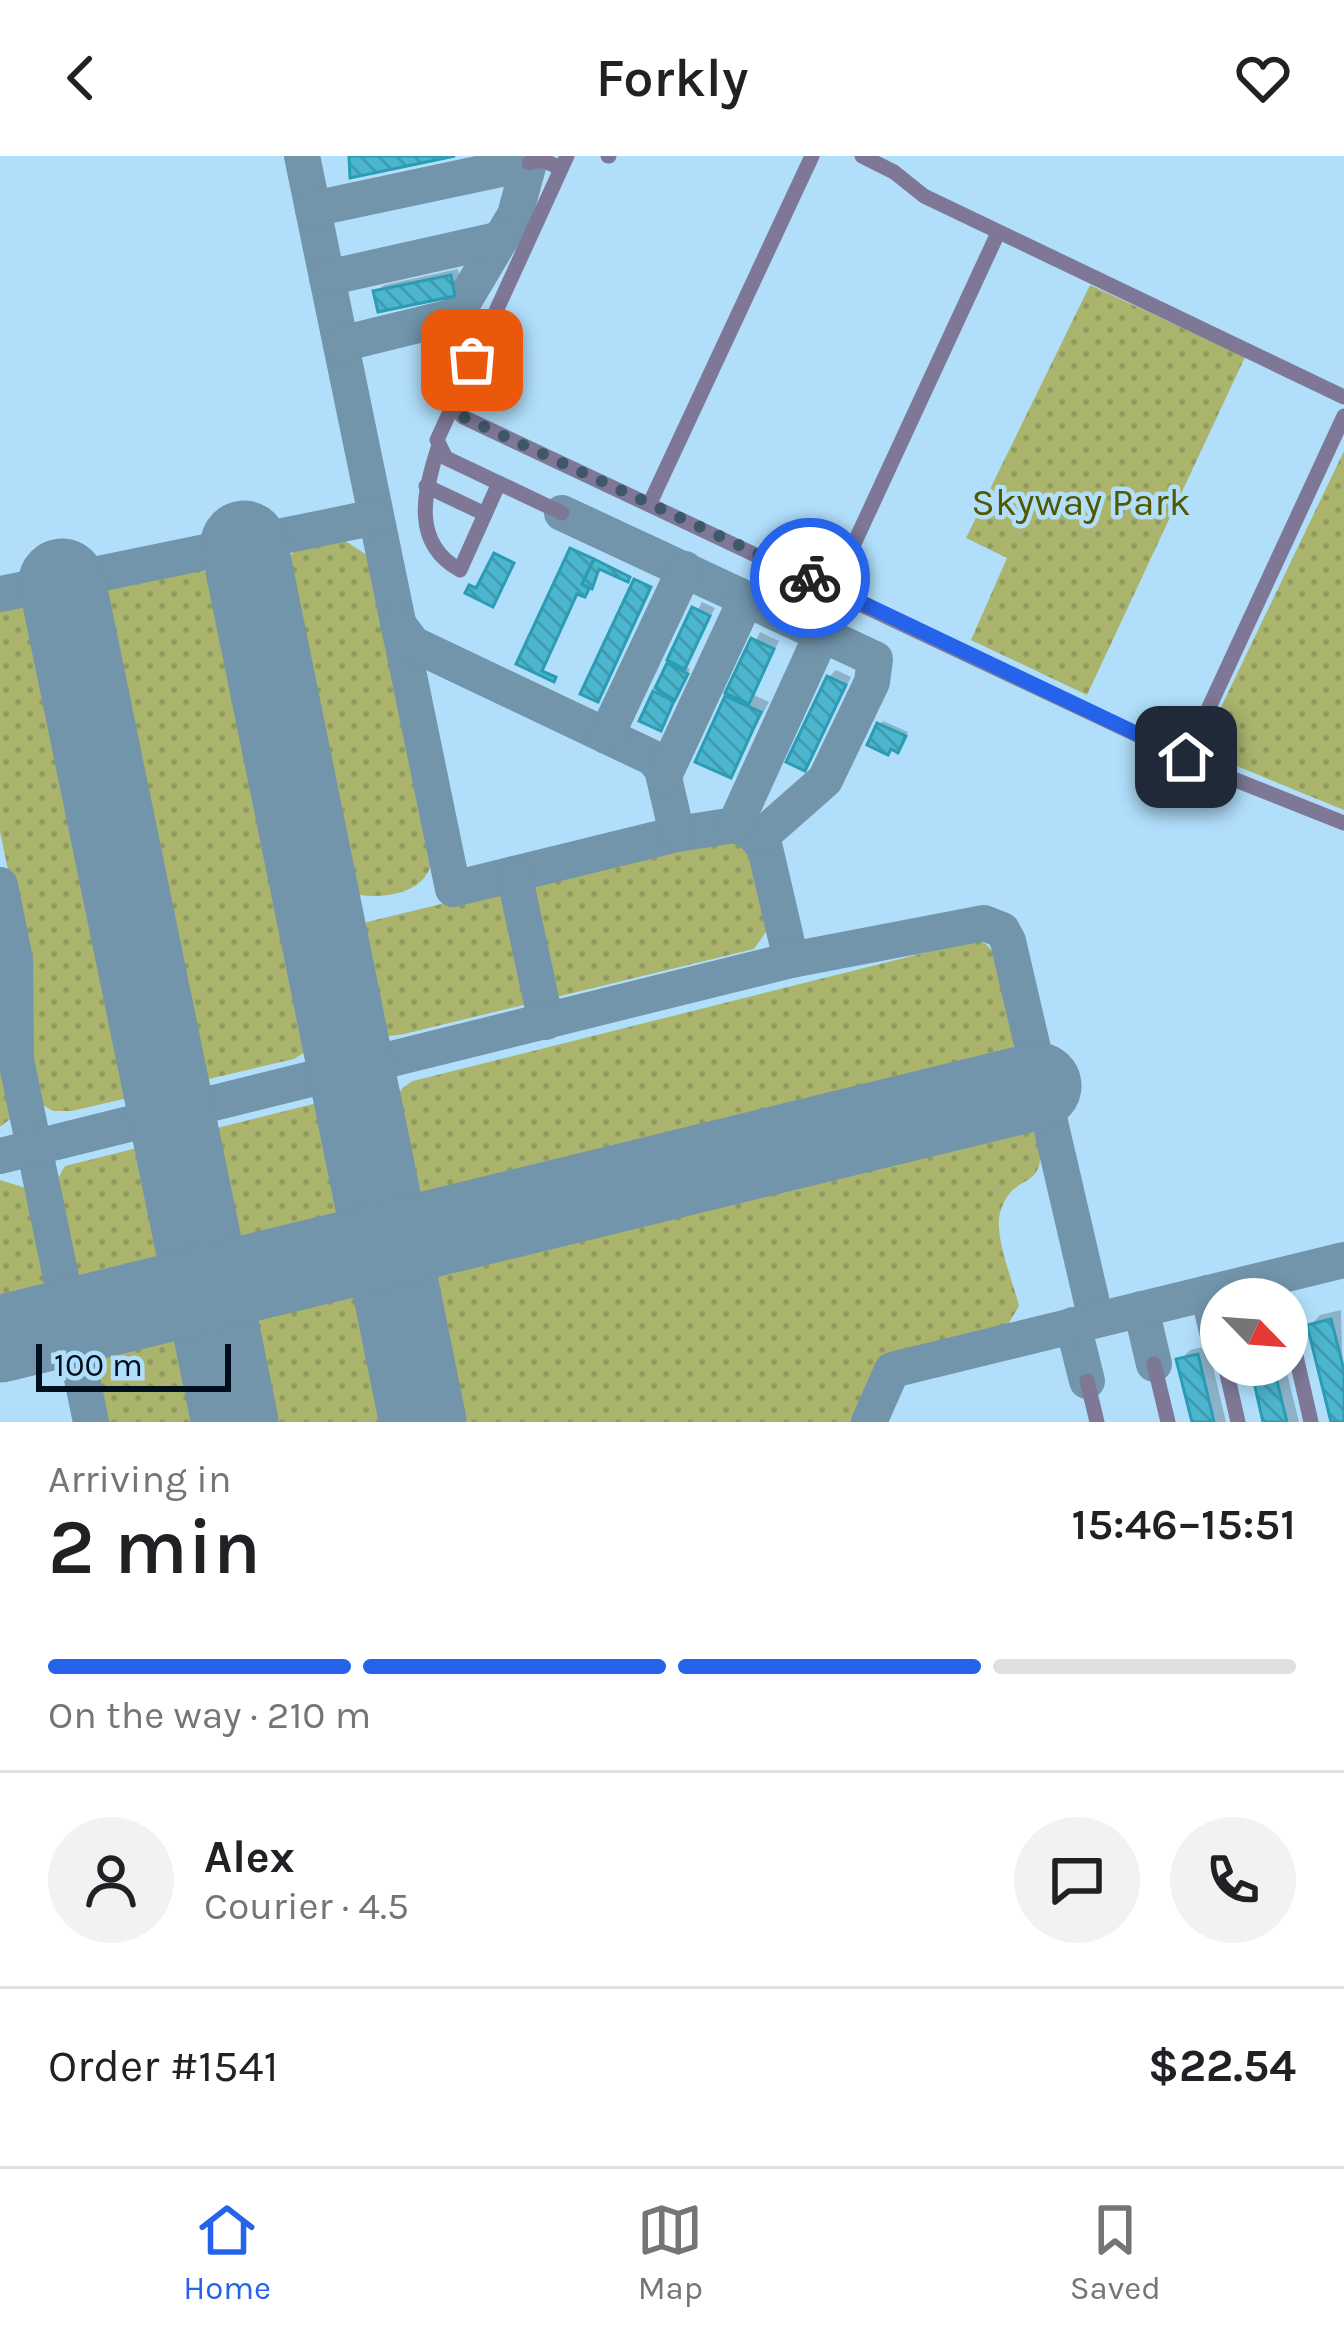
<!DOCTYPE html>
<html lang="en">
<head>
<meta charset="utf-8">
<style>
	body { margin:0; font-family:Karla,sans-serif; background:#f2f2f2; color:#202124; height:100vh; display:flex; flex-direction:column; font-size:45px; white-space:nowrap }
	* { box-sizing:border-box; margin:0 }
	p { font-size:39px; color:#757577 }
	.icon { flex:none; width:66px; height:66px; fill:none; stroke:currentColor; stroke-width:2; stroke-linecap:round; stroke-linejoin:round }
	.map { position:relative; height:1266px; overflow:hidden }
	.panel { display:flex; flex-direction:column; background:#fff; flex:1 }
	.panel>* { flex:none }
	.needle { width:78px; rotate:115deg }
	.fabs { position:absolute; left:1200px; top:1122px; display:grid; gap:24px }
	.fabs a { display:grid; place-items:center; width:108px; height:108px; border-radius:50%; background:#fff; box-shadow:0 6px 18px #0003; font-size:60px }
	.scale { position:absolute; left:36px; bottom:30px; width:195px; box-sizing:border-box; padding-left:12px; border:6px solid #000f1c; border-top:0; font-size:33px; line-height:42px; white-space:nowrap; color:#000f1c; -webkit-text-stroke:9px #b1dffb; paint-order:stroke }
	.pin { position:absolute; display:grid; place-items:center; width:102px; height:102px; color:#fff; margin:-51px; border-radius:24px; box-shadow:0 6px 18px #0006 }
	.courier { position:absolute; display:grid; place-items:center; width:120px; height:120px; margin:-60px; border:9px solid #2563eb; border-radius:50%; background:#fff; color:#222; box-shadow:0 3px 15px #0007 }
	.summary em { font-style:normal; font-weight:600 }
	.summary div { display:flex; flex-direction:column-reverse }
	.summary { display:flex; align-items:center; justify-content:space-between; height:204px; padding:0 48px }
	h1 { font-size:78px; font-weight:600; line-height:90px }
	.bar { display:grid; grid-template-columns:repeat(4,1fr); gap:18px 12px; align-content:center; height:144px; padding:0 48px }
	.bar i { height:15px; border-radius:9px; background:#e0e0e0 }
	.bar .on { background:#2563eb }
	.bar p { grid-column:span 4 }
	.line { display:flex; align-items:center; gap:30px; padding:0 48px; border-top:3px solid #e0e0e0 }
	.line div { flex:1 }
	.round { display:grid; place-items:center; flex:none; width:126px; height:126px; border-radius:63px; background:#f2f2f2 }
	header { display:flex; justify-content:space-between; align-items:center; height:156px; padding:0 48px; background:#fff; font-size:54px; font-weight:600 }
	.tab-bar { display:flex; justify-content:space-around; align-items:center; height:168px; border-top:3px solid #e0e0e0; background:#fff; font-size:33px; color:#757577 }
	.tab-bar a { display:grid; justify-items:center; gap:6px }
	.tab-bar .on { color:#2563eb }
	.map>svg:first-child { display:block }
	.grass { fill:url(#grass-dots) }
	.shadow { fill:#0003 }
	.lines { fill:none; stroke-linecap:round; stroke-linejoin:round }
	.taxiway { stroke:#7295ac; stroke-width:36 }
	.runway { stroke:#7295ac; stroke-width:87 }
	.building { fill:url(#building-back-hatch); stroke:#2a9cb3; stroke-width:3 }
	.minor { stroke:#7e7896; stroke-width:15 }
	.done { stroke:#3e586a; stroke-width:12; stroke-dasharray:0 21.6 }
	.route { stroke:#2563eb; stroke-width:15 }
	.labels { text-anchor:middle; stroke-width:9; stroke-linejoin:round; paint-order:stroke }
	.park-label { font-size:39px; fill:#515800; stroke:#b1dffb }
</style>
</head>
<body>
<header><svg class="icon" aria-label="back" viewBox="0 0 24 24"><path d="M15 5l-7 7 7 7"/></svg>Forkly<svg class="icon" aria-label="heart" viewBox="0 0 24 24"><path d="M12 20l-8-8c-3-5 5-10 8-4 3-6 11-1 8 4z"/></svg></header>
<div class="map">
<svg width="1344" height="1266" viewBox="0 0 1344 1266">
	<defs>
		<pattern id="grass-dots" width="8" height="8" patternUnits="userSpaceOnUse" patternTransform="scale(3)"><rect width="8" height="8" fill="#aab46d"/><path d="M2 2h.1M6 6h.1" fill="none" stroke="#909a5e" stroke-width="1.8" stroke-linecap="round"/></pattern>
		<pattern id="building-back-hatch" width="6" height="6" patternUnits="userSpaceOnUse" patternTransform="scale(3)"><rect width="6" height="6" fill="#4bb6ce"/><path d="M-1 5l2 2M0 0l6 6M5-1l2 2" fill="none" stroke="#409bb0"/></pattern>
	</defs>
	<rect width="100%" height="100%" fill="#b1dffb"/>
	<g class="grass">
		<polygon points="1090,129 1245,201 1087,539 971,484 1007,402 966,382"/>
		<polygon points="1344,295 1344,654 1200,595"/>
		<path d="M336 379 370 401 432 704C427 740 376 745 347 736L336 717 274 424 298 389Z"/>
		<polygon points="195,409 227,431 230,440 322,871 315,890 294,903 72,955 53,955 38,946 27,894 27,804 0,676 0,448"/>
		<polygon points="725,679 753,694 768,773 754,793 404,878 390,880 374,873 352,791 352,782 367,766"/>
		<path d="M972 785 983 786C1011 806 1027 883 1005 910L438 1052H420L407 1042C393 1007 373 945 413 925Z"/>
		<polygon points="0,895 14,942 10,963 0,971"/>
		<polygon points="317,947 342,966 358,1046 353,1068 309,1085 107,1132 78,1126 53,1031 65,1010"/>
		<path d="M1014 961 1036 970C1053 1043 1013 1009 1000 1057 994 1081 1013 1125 1019 1150L1007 1170C921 1191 896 1178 857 1266H452L427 1138 432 1120 447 1106Z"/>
		<path d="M0 1024 26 1032C43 1056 58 1119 40 1143L0 1158Z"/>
		<path d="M350 1125C395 1139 396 1225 404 1266H103L93 1202 99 1189Z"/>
	</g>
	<g class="shadow">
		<polygon points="458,113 461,130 454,137 377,136 384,129"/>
		<polygon points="702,446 715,452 684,510 690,513 660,572 655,537"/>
		<polygon points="760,476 779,485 754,539 769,546 730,619 728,542"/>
		<polygon points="836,514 851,521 805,611 829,521"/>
		<polygon points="883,565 908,576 898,593 879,569"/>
		<polygon points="1341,1154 1344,1266 1334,1266 1310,1170 1320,1159"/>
		<polygon points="1208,1190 1226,1266 1195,1266 1180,1204 1190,1194"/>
		<polygon points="1253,1209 1285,1209 1299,1266 1266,1266"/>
	</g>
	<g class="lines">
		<g class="taxiway">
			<polyline points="302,0 453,733 677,678 735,669 752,676 765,692 791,804"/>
			<polyline points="313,53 529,7 515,59 455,160 341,188"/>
			<polyline points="327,122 501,83"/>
			<polyline points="562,357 875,503 872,526 825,624 759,682"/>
			<polyline points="0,438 376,361"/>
			<polyline points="398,468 413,488 653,602 662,613 677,678"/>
			<polyline points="606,580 685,413"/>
			<polyline points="664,620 746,443"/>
			<polyline points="735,669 822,478"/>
			<polyline points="514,718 546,866"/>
			<polyline points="0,729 15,804 16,904 91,1266"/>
			<polyline points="0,1000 791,804 984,767 1002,774 1008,785 1096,1164"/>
			<polyline points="1208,1137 1221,1192"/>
			<polyline points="1141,1153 1154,1208"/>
			<polyline points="1073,1169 1087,1225"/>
			<polyline points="869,1266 892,1214 1344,1104"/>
		</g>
		<g class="runway">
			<polyline points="244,388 423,1266"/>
			<polyline points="62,426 235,1266"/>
			<polyline points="0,1183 1038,930"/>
		</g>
	</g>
	<g class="building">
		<polygon points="349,0 455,0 350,22"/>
		<polygon points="451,119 455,140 378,156 373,135"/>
		<polygon points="570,392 594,403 582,428 589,433 585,441 577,438 542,515 556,521 554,526 516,508"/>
		<polygon points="494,397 514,407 493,451 465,437 469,429 476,432"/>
		<polygon points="594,403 630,421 628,426 599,413 592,433 582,428"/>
		<polygon points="634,423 651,431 598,546 580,538"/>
		<polygon points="692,451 710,460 685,513 667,504"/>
		<polygon points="751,482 774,493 749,548 725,537"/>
		<polygon points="667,507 688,518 675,544 655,532"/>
		<polygon points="827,520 846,529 805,615 786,606"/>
		<polygon points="653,535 674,545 661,575 639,565"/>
		<polygon points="725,540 761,556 731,622 695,606"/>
		<polygon points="877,567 906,580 898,597 891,593 888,599 867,589"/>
		<polygon points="1331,1163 1344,1214 1344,1266 1331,1266 1307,1169"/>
		<polygon points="1198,1198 1214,1266 1192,1266 1176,1203"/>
		<polygon points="1250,1209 1273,1209 1287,1266 1263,1266"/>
	</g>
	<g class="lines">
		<g class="minor">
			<polyline points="608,0 609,0"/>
			<polyline points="862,0 894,16 924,40 1344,241"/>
			<polyline points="529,7 542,4 561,12"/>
			<polyline points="455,252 463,261 1218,617 1344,667"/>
			<path d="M438 292C424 336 411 387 460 414L499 327"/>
			<polyline points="426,330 485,358"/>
			<polyline points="650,347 812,0"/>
			<polyline points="562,357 446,302 437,284 567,0"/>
			<polyline points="833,433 998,77"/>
			<polyline points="1186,601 1344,260"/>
			<polyline points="1290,1174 1311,1266"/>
			<polyline points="1221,1192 1221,1193"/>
			<polyline points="1154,1208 1168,1266"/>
			<polyline points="1225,1209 1238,1266"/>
			<polyline points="1087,1225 1097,1266"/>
		</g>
	</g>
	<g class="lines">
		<polyline class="done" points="472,204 454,243 463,261 810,422"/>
		<polyline class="route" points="810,422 1186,601"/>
	</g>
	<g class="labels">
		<g class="park-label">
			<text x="1081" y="359">Skyway Park</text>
		</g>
	</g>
</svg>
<div class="fabs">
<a><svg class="needle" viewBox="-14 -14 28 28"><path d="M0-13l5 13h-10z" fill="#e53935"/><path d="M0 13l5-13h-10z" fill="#757577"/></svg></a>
</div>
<div class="scale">100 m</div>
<div class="pin" style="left:472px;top:204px;background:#ea580c"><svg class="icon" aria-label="bag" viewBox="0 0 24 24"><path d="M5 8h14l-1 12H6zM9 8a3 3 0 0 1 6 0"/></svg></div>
<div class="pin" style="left:1186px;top:601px;background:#1f2937"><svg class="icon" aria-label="home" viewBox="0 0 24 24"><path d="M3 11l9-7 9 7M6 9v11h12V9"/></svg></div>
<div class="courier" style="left:810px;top:422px"><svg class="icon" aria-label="bike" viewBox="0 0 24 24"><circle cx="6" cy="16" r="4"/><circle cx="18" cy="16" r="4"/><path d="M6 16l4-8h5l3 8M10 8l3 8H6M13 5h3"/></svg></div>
</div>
<section class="panel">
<div class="summary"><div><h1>2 min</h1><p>Arriving in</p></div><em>15:46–15:51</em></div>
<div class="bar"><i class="on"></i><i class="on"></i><i class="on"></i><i></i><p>On the way · 210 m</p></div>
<div class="line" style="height:216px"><a class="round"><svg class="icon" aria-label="person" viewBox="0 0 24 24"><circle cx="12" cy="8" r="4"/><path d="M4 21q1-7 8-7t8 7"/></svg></a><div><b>Alex</b><p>Courier · 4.5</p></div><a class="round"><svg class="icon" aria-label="chat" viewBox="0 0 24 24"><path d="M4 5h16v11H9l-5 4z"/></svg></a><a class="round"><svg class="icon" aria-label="phone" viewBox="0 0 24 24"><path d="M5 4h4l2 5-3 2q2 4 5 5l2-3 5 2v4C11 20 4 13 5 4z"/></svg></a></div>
<div class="line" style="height:156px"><div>Order #1541</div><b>$22.54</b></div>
</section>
<nav class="tab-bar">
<a class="on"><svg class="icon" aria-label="home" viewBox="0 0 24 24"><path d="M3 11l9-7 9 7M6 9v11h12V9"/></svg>Home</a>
<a><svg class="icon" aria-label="map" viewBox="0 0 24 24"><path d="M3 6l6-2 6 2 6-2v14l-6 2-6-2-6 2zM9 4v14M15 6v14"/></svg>Map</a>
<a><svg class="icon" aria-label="saved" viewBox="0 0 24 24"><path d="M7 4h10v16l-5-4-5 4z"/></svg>Saved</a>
</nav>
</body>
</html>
